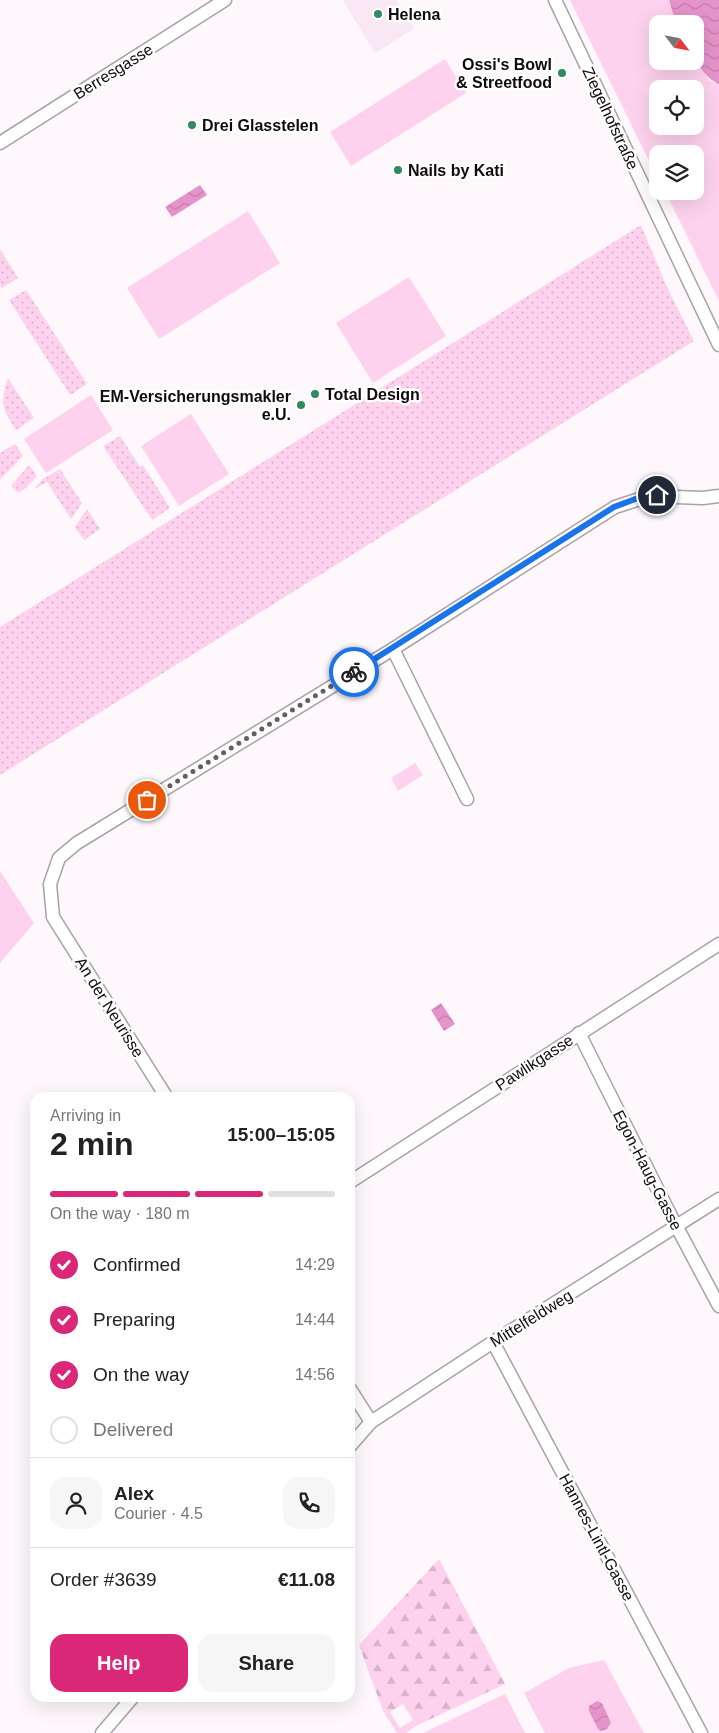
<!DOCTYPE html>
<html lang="en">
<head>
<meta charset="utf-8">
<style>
	body { margin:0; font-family:Arial,sans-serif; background:#f6f6f6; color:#222; height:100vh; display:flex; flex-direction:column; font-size:19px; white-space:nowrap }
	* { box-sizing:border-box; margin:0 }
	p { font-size:16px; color:#767676 }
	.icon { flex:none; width:28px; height:28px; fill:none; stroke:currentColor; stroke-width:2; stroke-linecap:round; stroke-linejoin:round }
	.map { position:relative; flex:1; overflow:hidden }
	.side { position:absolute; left:30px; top:1092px; width:325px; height:610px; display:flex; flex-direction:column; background:#fff; border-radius:15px; box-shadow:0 5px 20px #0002 }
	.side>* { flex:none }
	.needle { width:32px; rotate:122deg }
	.fabs { position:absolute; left:649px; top:15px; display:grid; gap:10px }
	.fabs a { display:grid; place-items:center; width:55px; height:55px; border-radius:10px; background:#fff; box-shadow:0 5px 20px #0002; font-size:25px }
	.pin { position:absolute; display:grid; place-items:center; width:42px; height:42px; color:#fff; margin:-21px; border:2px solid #fff; border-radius:50%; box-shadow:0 1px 5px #0007 }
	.courier { position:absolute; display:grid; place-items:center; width:50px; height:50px; margin:-25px; border:4px solid #1a73e8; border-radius:50%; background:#fff; color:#222; box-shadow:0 1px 6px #0007 }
	.summary em { font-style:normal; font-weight:700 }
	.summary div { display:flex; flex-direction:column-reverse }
	.summary { display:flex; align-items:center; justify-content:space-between; height:85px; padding:0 20px }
	h1 { font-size:32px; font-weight:700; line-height:38px }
	.bar { display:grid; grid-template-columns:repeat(4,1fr); gap:8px 5px; align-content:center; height:60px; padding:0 20px }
	.bar i { height:6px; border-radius:4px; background:#e0e0e0 }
	.bar .on { background:#db2777 }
	.bar p { grid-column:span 4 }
	.line { display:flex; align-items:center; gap:12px; padding:0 20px; border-top:1px solid #e0e0e0 }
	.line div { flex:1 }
	.round { display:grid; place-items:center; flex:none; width:52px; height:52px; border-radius:15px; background:#f6f6f6 }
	ol { padding:0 20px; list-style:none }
	li { display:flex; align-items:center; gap:15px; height:55px }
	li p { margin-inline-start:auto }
	li .icon { padding:5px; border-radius:50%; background:#db2777; color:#fff; stroke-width:4 }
	li:last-child { color:#767676 }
	li i { width:28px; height:28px; border:2px solid #e0e0e0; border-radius:50% }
	.cta { display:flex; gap:10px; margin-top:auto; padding:10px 20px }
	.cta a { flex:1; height:58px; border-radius:15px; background:#db2777; color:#fff; font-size:20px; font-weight:700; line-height:58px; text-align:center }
	.cta a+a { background:#f6f6f6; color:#222 }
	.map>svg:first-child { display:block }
	.built { fill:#f9e7f3 }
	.grass { fill:url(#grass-dots) }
	.forest { fill:url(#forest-firs); fill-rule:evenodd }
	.park { fill:#fed2ee; fill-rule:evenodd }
	.water { fill:url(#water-waves) }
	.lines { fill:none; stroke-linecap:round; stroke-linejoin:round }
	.minor-casing { stroke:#aba1a7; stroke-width:15 }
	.minor { stroke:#fff; stroke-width:12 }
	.done { stroke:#635e60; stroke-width:5; stroke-dasharray:0 9 }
	.route { stroke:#1a73e8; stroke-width:6 }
	.poi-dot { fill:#308a60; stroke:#fff; stroke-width:2 }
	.labels { text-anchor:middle; stroke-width:5; stroke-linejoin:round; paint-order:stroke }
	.poi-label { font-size:16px; font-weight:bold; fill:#0f0b0d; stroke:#fff; text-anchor:start }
	.street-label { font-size:16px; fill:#0f0b0d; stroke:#fff }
</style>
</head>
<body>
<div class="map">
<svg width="719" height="1733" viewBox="0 0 719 1733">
	<defs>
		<pattern id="grass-dots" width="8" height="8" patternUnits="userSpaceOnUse" patternTransform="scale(1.25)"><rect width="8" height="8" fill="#fed2ee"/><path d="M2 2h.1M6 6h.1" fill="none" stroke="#d8b3cb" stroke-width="1.8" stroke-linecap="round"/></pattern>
		<pattern id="forest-firs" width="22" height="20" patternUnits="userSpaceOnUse" patternTransform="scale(1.25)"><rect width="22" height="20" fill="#fed2ee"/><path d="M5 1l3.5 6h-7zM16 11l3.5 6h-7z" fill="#d8b3cb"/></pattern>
		<pattern id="water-waves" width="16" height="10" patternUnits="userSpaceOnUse" patternTransform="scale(1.25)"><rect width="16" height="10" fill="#e594cb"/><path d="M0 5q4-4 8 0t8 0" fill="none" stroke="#c37ead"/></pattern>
	</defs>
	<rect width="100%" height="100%" fill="#fef7fb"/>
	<polygon class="built" points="344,0 396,0 415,28 375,53 343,1"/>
	<g class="grass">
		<polygon points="641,225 666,285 694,341 0,775 0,627"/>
		<polygon points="0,249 18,278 2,288 0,284"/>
		<polygon points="26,290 87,384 70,395 9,300"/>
		<path d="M8 378 34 418 16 430C2 409 0 402 8 378Z"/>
		<polygon points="120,436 140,467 143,465 170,508 152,520 103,446"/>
		<polygon points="15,444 23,456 0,480 0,453"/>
		<polygon points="29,465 37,476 26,488 18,493 11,486"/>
		<polygon points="60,469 82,503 71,519 47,482 34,489 43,479"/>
		<polygon points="87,509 100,529 84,540 75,527"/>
	</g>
	<path class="forest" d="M439 1559 505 1684 416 1726 406 1733H397L383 1711 359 1645ZM403 1704 413 1720 400 1728 390 1712Z"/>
	<g class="park">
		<path d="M570 0H669L676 24H658V61H695V56L709 80 719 84V301L665 191H695V154H658L657 177ZM658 89H695V126H658Z"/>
		<polygon points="445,59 466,93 351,166 330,132"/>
		<polygon points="248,211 280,263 159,339 127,288"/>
		<polygon points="409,277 446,336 373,383 336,323"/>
		<polygon points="91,395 113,430 46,473 24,439"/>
		<polygon points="191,414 229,474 179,506 141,446"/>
		<polygon points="415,763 423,775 398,791 391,778"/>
		<polygon points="0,871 34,923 0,963"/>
		<polygon points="604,1660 644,1733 545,1733 524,1693 569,1668"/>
		<polygon points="505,1694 525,1733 423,1733"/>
	</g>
	<g class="water">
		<path d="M669 0H719V84C703 77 691 58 698 41L695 38V24H676Z"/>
		<polygon points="200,185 207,195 172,217 165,207"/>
		<polygon points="441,1003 455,1024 444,1031 431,1010"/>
		<polygon points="597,1701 602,1703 611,1723 607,1729 601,1731 598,1729 589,1711 589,1706"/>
	</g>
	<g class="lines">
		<g class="minor-casing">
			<g id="minor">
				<polyline points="555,0 719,345"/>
				<polyline points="0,143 225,0"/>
				<polyline points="393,649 467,799"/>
				<polyline points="579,1033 671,1216 719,1306"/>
				<polyline points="167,1098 53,917 50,884 59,858 77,843 393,649 615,507 649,496 703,498 719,496"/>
				<polyline points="350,1182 719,944"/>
				<polyline points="493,1342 701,1733"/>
				<polyline points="350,1389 371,1422"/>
				<polyline points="350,1446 371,1422 493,1342 719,1199"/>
				<polyline points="102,1733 132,1698"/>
			</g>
		</g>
		<use href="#minor" class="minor"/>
	</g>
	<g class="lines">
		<polyline class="done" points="147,800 354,672"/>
		<polyline class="route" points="354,672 614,507 638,498 657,495"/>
	</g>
	<g class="poi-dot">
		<circle cx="378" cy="14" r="5"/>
		<circle cx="562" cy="73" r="5"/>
		<circle cx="192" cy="125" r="5"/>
		<circle cx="398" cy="170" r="5"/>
		<circle cx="315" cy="394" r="5"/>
		<circle cx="301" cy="405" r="5"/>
	</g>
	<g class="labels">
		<g class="poi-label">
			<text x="388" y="20">Helena</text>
			<text x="552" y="70" text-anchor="end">Ossi's Bowl<tspan x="552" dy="18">&amp; Streetfood</tspan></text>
			<text x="202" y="131">Drei Glasstelen</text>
			<text x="408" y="176">Nails by Kati</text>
			<text x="325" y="400">Total Design</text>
			<text x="291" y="402" text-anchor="end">EM-Versicherungsmakler<tspan x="291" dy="18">e.U.</tspan></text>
		</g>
		<g class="street-label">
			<text transform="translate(113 71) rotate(-32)" y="6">Berresgasse</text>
			<text transform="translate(611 118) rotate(65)" y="6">Ziegelhofstraße</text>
			<text transform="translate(110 1007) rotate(58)" y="6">An der Neurisse</text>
			<text transform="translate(534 1062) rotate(-33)" y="6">Pawlikgasse</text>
			<text transform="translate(648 1170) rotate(63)" y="6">Egon-Haug-Gasse</text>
			<text transform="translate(531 1318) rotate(-32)" y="6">Mittelfeldweg</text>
			<text transform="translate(597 1537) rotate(62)" y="6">Hannes-Lintl-Gasse</text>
		</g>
	</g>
</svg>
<div class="fabs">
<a><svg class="needle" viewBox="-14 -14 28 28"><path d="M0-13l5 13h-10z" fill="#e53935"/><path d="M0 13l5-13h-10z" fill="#767676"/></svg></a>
<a><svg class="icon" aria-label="locate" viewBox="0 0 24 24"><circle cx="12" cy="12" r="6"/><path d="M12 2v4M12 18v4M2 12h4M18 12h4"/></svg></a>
<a><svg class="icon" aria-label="layers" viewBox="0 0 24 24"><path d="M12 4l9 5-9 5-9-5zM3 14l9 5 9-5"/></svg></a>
</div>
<div class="pin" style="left:147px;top:800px;background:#ea580c"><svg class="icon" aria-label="bag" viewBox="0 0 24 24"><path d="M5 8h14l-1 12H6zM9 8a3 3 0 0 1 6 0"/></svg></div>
<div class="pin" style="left:657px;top:495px;background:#1f2937"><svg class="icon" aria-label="home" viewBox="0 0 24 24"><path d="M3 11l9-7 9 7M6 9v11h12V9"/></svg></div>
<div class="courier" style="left:354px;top:672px"><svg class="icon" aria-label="bike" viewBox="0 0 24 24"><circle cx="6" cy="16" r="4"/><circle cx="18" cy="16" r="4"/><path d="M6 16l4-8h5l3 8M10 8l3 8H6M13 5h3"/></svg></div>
<section class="side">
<div class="summary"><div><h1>2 min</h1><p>Arriving in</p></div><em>15:00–15:05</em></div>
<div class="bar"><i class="on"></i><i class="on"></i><i class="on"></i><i></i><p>On the way · 180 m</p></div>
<ol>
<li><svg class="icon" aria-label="check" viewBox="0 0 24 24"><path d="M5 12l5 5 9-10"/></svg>Confirmed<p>14:29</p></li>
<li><svg class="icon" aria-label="check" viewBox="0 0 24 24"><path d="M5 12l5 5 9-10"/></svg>Preparing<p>14:44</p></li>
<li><svg class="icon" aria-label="check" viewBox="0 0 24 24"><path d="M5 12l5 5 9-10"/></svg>On the way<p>14:56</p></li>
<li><i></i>Delivered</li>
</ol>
<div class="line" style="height:90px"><a class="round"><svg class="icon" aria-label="person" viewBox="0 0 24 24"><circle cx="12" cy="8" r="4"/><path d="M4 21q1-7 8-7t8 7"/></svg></a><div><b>Alex</b><p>Courier · 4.5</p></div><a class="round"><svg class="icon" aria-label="phone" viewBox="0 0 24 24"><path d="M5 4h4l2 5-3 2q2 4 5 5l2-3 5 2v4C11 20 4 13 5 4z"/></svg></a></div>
<div class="line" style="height:65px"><div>Order #3639</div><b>€11.08</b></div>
<div class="cta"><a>Help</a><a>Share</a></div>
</section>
</div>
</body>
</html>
